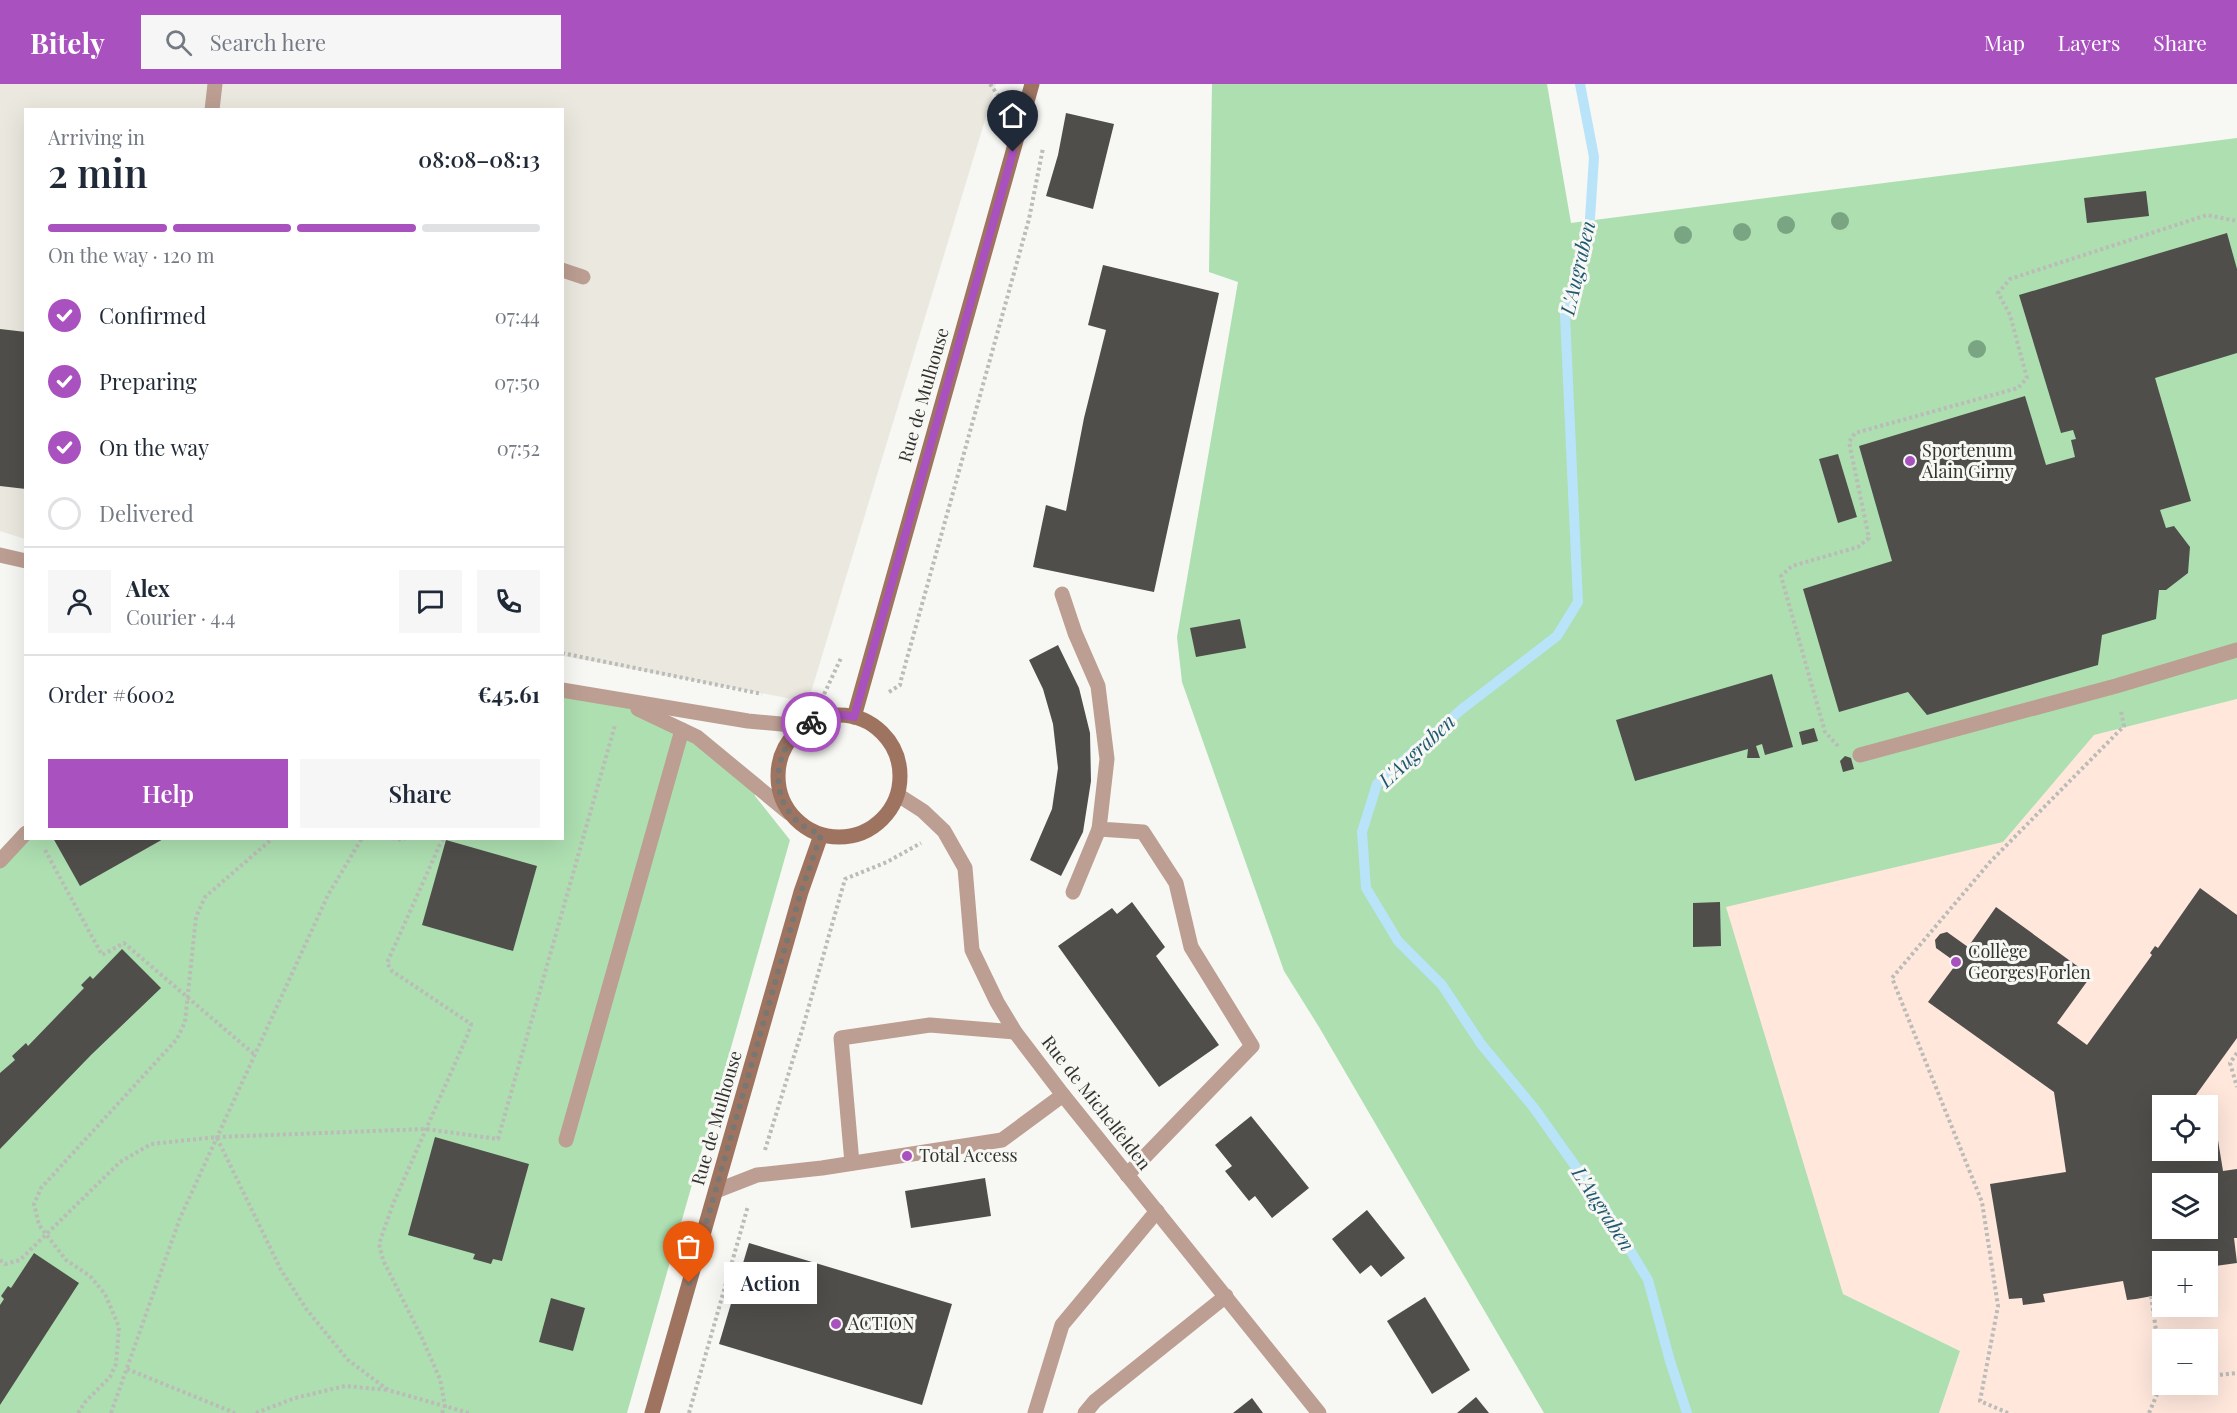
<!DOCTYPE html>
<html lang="en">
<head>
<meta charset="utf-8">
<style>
	body { margin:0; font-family:"Playfair Display",serif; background:#f6f6f7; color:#1f2937; height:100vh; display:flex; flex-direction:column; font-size:22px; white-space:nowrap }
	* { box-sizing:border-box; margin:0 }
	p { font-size:20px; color:#747a83 }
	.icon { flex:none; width:33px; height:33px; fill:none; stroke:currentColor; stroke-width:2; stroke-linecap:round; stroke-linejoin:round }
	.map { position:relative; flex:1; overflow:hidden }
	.details { position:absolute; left:24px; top:24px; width:540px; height:732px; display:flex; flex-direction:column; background:#fff; border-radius:0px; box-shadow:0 6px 24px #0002 }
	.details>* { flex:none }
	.buttons { position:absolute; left:2152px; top:1011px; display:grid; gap:12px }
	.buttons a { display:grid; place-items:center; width:66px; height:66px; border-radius:0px; background:#fff; box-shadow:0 6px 24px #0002; font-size:30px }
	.pin { position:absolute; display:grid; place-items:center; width:51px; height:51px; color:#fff; margin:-62px -26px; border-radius:50% 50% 50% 0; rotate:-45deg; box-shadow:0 0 6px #0007 }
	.pin .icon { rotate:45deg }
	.courier { position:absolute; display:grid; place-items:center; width:60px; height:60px; margin:-30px; border:4px solid #a951be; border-radius:50%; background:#fff; color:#222; box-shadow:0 2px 8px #0007 }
	.bubble { position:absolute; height:42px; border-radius:0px; background:#fff; box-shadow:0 6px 24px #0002; font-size:20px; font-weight:600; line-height:42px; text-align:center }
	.overview em { font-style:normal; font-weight:600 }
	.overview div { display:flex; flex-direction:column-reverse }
	.overview { display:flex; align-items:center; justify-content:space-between; height:102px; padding:0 24px }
	h1 { font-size:39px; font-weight:600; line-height:45px }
	.bar { display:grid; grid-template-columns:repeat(4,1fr); gap:9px 6px; align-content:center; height:72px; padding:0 24px }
	.bar i { height:8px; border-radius:4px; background:#e0e1e3 }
	.bar .current { background:#a951be }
	.bar p { grid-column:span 4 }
	.line { display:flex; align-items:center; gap:15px; padding:0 24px; border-top:2px solid #e0e1e3 }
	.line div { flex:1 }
	.round { display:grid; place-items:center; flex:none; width:63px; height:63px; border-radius:0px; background:#f6f6f7 }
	ol { padding:0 24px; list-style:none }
	li { display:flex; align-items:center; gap:18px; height:66px }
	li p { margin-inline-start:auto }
	li .icon { padding:6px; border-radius:50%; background:#a951be; color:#fff; stroke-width:4 }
	li:last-child { color:#747a83 }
	li i { width:33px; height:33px; border:3px solid #e0e1e3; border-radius:50% }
	.action { display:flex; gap:12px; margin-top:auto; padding:12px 24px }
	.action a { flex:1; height:69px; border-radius:0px; background:#a951be; color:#fff; font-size:24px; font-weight:600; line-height:69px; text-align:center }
	.action a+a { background:#f6f6f7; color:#1f2937 }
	header { display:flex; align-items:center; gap:36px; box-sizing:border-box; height:84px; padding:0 30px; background:#a951be; color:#fff }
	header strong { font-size:28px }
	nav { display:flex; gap:33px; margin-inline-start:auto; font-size:21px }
	.search { width:420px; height:54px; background:#f6f6f7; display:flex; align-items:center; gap:15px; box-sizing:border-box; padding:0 21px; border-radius:0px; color:#747a83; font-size:22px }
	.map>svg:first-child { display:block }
	.built { fill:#ebe9df }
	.education { fill:#ffe7dc; fill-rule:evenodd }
	.green { fill:#addfb1 }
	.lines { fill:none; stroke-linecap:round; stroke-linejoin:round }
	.stream { stroke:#b9e3f9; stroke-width:10 }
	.building { fill:#4f4e4b; fill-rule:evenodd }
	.path { stroke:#bbbbb7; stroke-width:4; stroke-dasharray:3 3; stroke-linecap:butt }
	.service { stroke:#bc9e92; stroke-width:15 }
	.minor { stroke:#bc9e92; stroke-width:15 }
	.secondary { stroke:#9e7461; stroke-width:15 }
	.tree { fill:#7aa582 }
	.done { stroke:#777774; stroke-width:6; stroke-dasharray:0 10.8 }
	.route { stroke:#a951be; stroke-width:8 }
	.poi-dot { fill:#a951be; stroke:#f7f7f3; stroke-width:2 }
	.labels { text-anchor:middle; stroke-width:6; stroke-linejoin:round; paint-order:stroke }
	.street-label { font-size:18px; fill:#323230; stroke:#f7f7f3 }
	.poi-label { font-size:18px; fill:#323230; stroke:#f7f7f3; text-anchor:start }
	.water-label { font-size:20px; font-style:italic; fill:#1f5971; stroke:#f7f7f3 }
</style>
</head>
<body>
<header>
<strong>Bitely</strong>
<div class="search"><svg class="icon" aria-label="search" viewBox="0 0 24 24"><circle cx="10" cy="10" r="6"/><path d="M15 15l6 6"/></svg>Search here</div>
<nav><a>Map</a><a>Layers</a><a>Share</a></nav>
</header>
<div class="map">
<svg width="2237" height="1329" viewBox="0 0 2237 1329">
	<rect width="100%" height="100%" fill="#f7f7f3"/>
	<polygon class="built" points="0,0 996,0 808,618 563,572 562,26 26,26 25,455 0,447"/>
	<path class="education" d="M2237 615V1329H1939L1960 1267 1843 1210 1603 734 2094 651ZM2163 1022H2208V1066H2163ZM2163 1100H2208V1144H2163ZM2163 1178H2208V1222H2163ZM2163 1256H2208V1300H2163Z"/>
	<g class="green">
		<polygon points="1212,0 1547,0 1571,139 2237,54 2237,615 2094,651 2003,758 1726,823 1843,1210 1960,1267 1939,1329 1544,1329 1319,943 1284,887 1182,598 1177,553 1238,198 1209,188"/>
		<polygon points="563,606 622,617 697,653 753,698 755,712 790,756 627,1329 0,1329 0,777 26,754 562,754"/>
	</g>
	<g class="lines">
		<polyline class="stream" points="1580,0 1594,73 1589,150 1565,231 1578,518 1557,552 1462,625 1377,700 1362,748 1366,804 1398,857 1442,901 1481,960 1534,1024 1603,1121 1648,1196 1670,1277 1687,1329"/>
	</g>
	<g class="building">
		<polygon points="1066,29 1114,40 1093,125 1046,112 1058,71"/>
		<polygon points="2146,107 2149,132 2087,139 2084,114"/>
		<polygon points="2227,149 2237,185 2237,269 2155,294 2191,417 2160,426 2166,444 2174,442 2190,463 2188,489 2166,506 2159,506 2156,535 2102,551 2098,581 1927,631 1908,608 1839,628 1803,505 1892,477 1859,362 2025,312 2046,381 2075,373 2071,356 2076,355 2073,346 2061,349 2019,211"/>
		<polygon points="1103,181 1219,209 1154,508 1033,483 1046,421 1066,427 1084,334 1106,246 1088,241"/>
		<polygon points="0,245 26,248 26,405 0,402"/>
		<polygon points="1838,370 1857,433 1838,439 1819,375"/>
		<polygon points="1240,535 1246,564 1196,573 1190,544"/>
		<polygon points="1058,561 1079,604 1090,649 1091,697 1083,748 1061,792 1030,776 1052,725 1058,684 1053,640 1043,605 1029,576"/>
		<polygon points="1772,590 1793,663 1765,671 1762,660 1756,662 1760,674 1747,674 1748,665 1635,697 1616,636"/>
		<polygon points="1814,644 1818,657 1802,661 1799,648"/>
		<polygon points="1845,672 1851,674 1854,685 1843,688 1840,677"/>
		<polygon points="53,754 165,754 80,802"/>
		<polygon points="446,756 537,782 513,867 422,841"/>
		<path d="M2200 804 2237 831V954L2188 1022H2163V1066H2208V1045L2216 1044 2223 1087 2237 1085V1154H2234L2237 1179 2208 1183V1178H2163V1210L2136 1215 2127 1216 2123 1197 2043 1210 2045 1218 2023 1221 2022 1214 2009 1215 1990 1100 2066 1088 2054 1008 1928 918 1957 879 1936 864 1935 856 1940 850 1947 848 1968 863 1996 823 2091 892 2057 939 2087 961 2152 871 2150 869 2155 862 2158 864ZM2163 1100H2208V1144H2163Z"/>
		<polygon points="1132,818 1165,863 1156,872 1219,961 1159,1003 1058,862 1112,824 1117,830"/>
		<polygon points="1720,818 1721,862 1693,863 1693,819"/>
		<polygon points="122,865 161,904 91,971 0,1065 0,989 15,976 12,972 26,959 28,962 84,904 81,901 90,892 93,895"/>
		<polygon points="1251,1032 1309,1104 1272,1134 1255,1112 1249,1117 1225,1087 1232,1082 1215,1061"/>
		<polygon points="435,1053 529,1080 502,1177 493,1175 491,1180 473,1175 475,1170 408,1151"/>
		<polygon points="985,1094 991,1132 911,1144 905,1107"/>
		<polygon points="1367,1126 1405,1174 1381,1193 1371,1181 1360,1190 1332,1155"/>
		<polygon points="749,1159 952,1220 922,1321 719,1260"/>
		<polygon points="34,1169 79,1199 0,1321 0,1221 4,1215 1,1212 8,1202 11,1204"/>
		<polygon points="1425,1213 1470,1286 1432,1310 1387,1237"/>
		<polygon points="551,1214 585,1224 573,1267 539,1258"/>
		<polygon points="1476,1313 1489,1329 1457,1329"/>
		<polygon points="1252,1314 1263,1329 1233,1329"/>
	</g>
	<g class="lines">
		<g class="path">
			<polyline points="990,0 1000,14"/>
			<polyline points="562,569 762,610"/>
			<polyline points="889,608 900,601 901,596 1029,135 1043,64"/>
			<polyline points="819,621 841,574"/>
			<polyline points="1838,662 1825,648 1781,492 1792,482 1858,463 1869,454 1849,358 1855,349 2018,304 2027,294 2010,231 1998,209 2010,195 2207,131 2237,137"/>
			<polyline points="392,754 402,756 406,754"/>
			<polyline points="45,766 102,871 124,859 255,971"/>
			<polyline points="2237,969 2230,979 2237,1003"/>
			<polyline points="217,1054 281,1186 307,1226 348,1276 388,1306 469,1329"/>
			<polyline points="765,1066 803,943 845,795 887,778 921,759"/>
			<polyline points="0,1176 5,1180 20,1176 120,1078 151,1060 217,1053 426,1045 498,1055 615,641"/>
			<polyline points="2151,1212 2163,1294"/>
			<polyline points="127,1285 235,1329"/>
			<polyline points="2208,1292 2237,1289"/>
			<polyline points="78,1329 86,1317 110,1293 116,1280 119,1243 105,1210 90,1192 66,1176 39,1141 34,1120 41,1104 177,955 185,938 196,833 205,813 273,754"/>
			<polyline points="111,1329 180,1134 328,811 362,754"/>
			<polyline points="256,1329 295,1314 345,1302 388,1306"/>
			<polyline points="442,1329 445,1322 440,1295 422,1254 383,1176 379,1160 393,1120 468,950 471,940 392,887 387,879 441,758 446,754"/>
			<polyline points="689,1329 748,1122"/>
			<polyline points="2008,1329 1980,1317 1998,1222 1982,1118 1892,894 1990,778 2124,642 2121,627"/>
			<polyline points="2149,1329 2163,1296"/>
		</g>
		<g class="service">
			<polyline points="562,186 583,193"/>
			<polyline points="1062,510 1075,549 1098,602 1107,675 1099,745 1143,748 1176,799 1191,863 1252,962 1127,1091"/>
			<polyline points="1860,671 2116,602 2237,566"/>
			<polyline points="1073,808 1099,745"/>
			<polyline points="566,1056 682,646"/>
			<polyline points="852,1079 841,954 930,941 1015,948"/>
			<polyline points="716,1107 757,1091 822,1084 1002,1056 1063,1011"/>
			<polyline points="1035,1329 1062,1241 1157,1127"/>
			<polyline points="1085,1329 1095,1317 1226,1212"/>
		</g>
		<g class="minor">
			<polyline points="212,26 215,0"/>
			<polyline points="0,471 26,477"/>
			<polyline points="562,606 748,637 803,642"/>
			<polyline points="638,625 697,653 789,729"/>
			<polyline points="898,711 923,727 944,747 965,784 972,866 997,918 1015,948 1063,1011 1319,1329"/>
			<polyline points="0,777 26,749"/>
		</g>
		<g class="secondary">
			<circle cx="839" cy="692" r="61"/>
			<polyline points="854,633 1032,0"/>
			<polyline points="652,1329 801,808 821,751"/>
		</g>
	</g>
	<g class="tree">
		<circle cx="1840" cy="137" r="9"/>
		<circle cx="1786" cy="141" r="9"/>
		<circle cx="1742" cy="148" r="9"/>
		<circle cx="1683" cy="151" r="9"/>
		<circle cx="1977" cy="265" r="9"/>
	</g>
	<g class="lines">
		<path class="done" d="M689 1199 801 808 821 751C813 747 803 743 797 737 766 709 776 656 811 638"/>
		<path class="route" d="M811 638C825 631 839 629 854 633L1013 68"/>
	</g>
	<g class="poi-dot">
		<circle cx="1910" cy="377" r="6"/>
		<circle cx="1956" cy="878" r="6"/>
		<circle cx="907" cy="1072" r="6"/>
		<circle cx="836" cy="1240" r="6"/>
	</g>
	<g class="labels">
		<g class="street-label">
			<text transform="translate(924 311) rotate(-74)" y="6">Rue de Mulhouse</text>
			<text transform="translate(1096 1019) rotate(52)" y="6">Rue de Michelfelden</text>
			<text transform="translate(717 1034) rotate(-74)" y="6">Rue de Mulhouse</text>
		</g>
		<g class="poi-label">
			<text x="1922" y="373">Sportenum<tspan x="1922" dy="21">Alain Girny</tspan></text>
			<text x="1968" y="874">Collège<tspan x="1968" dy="21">Georges Forlen</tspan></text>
			<text x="919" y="1078">Total Access</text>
			<text x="848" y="1246">ACTION</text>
		</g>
		<g class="water-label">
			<text transform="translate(1578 184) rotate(-77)" y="7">L'Augraben</text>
			<text transform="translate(1417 667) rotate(-43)" y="7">L'Augraben</text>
			<text transform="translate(1603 1125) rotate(57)" y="7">L'Augraben</text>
		</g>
	</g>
</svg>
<div class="buttons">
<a><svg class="icon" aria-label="locate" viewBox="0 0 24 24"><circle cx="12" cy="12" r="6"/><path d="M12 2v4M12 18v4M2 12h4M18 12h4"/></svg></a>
<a><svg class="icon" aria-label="layers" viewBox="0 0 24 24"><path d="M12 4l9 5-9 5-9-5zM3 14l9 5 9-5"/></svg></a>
<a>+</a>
<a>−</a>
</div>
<div class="pin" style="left:689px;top:1199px;background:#ea580c"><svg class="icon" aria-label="bag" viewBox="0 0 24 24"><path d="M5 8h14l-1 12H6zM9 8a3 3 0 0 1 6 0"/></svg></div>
<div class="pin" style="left:1013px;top:68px;background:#1f2937"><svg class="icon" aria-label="home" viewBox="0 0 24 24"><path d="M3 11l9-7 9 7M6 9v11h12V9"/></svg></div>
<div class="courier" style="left:811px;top:638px"><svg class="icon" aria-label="bike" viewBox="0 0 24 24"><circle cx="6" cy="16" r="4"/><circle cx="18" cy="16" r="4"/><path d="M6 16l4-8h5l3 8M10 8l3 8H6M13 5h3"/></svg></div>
<div class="bubble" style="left:724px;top:1178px;width:93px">Action</div>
<section class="details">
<div class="overview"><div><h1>2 min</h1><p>Arriving in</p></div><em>08:08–08:13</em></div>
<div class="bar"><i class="current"></i><i class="current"></i><i class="current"></i><i></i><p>On the way · 120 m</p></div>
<ol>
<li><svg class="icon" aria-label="check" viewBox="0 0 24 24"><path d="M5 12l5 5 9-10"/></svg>Confirmed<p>07:44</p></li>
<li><svg class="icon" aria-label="check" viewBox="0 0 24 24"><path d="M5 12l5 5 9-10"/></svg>Preparing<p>07:50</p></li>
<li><svg class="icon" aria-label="check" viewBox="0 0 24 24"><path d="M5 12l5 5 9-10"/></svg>On the way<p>07:52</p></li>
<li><i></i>Delivered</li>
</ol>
<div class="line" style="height:108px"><a class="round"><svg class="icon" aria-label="person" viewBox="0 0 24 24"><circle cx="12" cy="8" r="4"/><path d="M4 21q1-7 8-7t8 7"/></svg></a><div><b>Alex</b><p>Courier · 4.4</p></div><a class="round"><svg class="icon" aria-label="chat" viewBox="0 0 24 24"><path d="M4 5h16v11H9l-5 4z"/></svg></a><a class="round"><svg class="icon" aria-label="phone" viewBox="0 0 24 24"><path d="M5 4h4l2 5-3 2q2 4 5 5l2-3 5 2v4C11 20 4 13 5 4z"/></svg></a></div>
<div class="line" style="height:78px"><div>Order #6002</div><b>€45.61</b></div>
<div class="action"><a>Help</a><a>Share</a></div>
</section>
</div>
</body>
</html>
